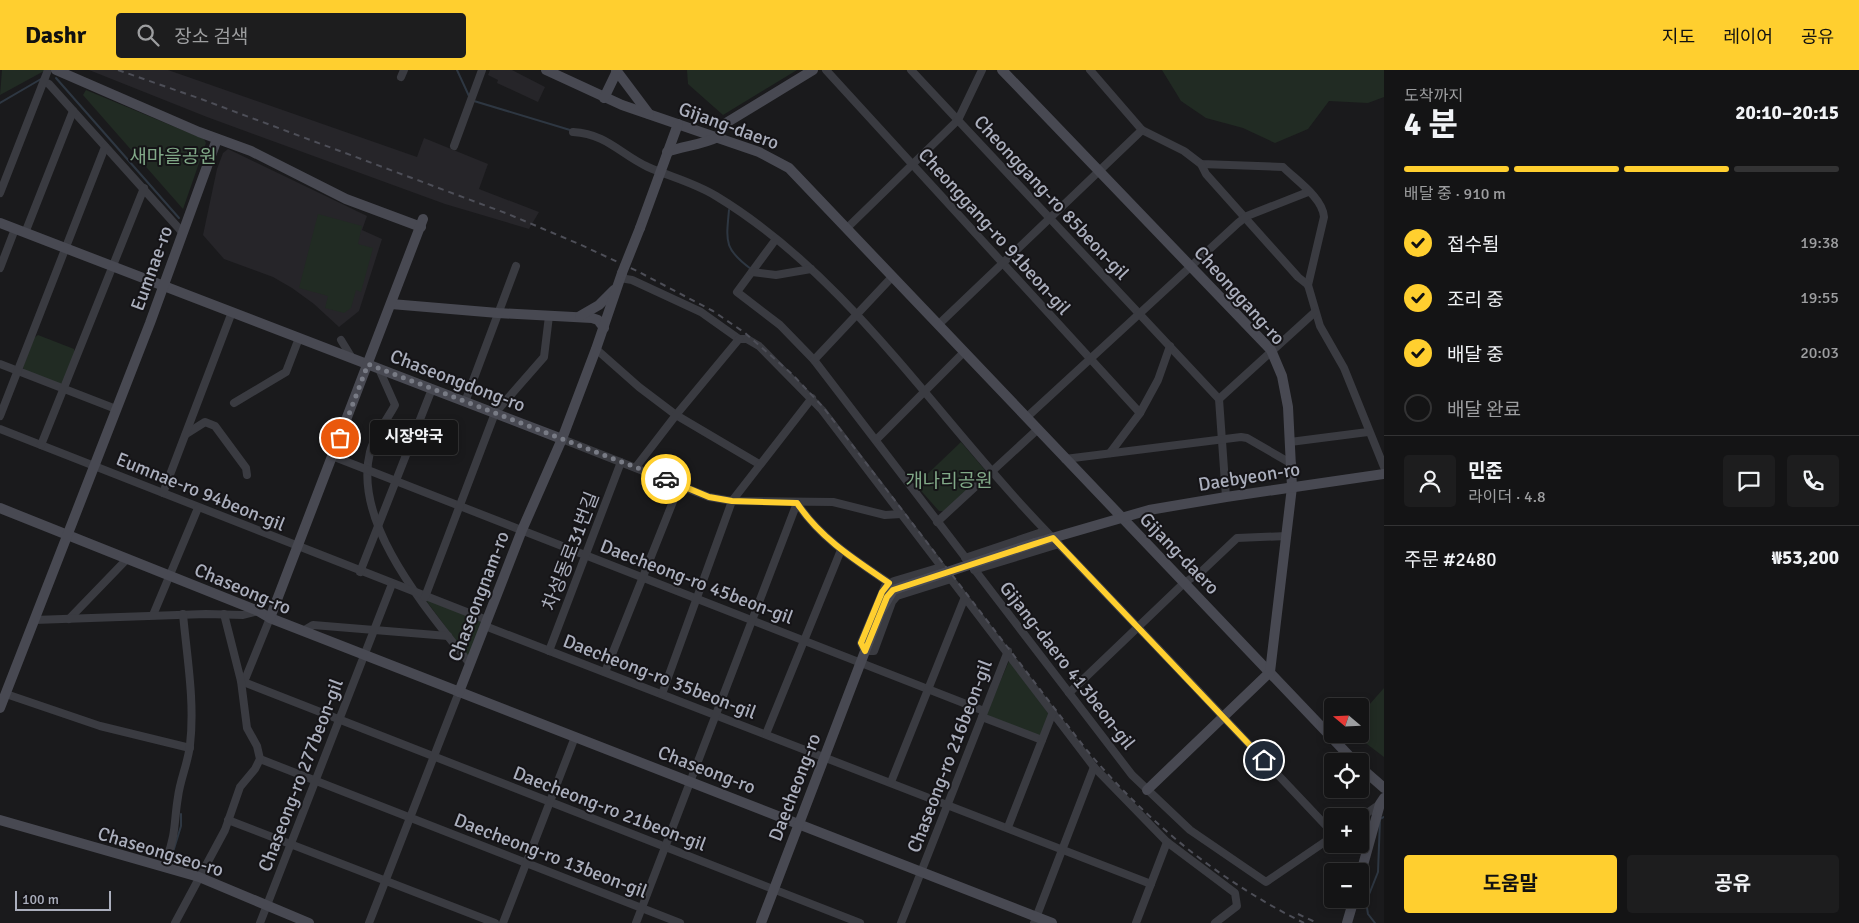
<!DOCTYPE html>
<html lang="ko">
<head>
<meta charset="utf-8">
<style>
	body { margin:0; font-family:Signika,"Noto Sans KR",sans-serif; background:#1d1d1e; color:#f1f3f6; height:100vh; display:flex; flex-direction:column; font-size:19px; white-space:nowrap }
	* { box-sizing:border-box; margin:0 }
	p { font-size:16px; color:#9d9ea0 }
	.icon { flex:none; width:28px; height:28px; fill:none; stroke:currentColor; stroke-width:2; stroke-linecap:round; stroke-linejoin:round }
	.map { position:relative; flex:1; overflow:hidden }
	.panel { display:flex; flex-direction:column; background:#141415; width:475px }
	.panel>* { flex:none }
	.needle { width:32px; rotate:289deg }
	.tools { position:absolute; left:1324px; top:628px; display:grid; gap:10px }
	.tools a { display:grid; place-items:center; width:45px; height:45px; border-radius:5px; background:#141415; box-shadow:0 2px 8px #0003,0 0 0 1px #333334; font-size:25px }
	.scale { position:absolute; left:15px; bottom:12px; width:96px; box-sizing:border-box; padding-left:5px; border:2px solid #abafbd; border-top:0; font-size:14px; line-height:18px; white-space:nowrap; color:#abafbd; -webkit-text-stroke:4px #151417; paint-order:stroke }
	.pin { position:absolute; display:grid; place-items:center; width:42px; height:42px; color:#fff; margin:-21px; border:2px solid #fff; border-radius:50%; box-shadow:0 1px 5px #0007 }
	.courier { position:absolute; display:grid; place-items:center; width:50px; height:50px; margin:-25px; border:4px solid #ffcf2f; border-radius:50%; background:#fff; color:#222; box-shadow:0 1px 6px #0007 }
	.bubble { position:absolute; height:35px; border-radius:5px; background:#141415; box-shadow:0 2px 8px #0003,0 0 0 1px #333334; font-size:16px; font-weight:700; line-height:35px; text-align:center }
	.summary em { font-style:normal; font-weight:700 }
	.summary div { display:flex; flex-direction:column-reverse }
	.summary { display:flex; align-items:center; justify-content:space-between; height:85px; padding:0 20px }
	h1 { font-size:32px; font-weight:700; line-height:38px }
	.bar { display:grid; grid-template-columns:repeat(4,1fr); gap:8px 5px; align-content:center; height:60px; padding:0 20px }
	.bar i { height:6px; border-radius:4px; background:#333334 }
	.bar .on { background:#ffcf2f }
	.bar p { grid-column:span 4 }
	.line { display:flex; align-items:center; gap:12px; padding:0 20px; border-top:1px solid #333334 }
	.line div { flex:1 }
	.round { display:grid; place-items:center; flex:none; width:52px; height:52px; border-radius:5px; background:#1d1d1e }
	ol { padding:0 20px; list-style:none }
	li { display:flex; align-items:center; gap:15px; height:55px }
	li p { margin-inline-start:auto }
	li .icon { padding:5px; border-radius:50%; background:#ffcf2f; color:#111; stroke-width:4 }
	li:last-child { color:#9d9ea0 }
	li i { width:28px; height:28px; border:2px solid #333334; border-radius:50% }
	.button { display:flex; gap:10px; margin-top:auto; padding:10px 20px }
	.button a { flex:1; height:58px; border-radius:5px; background:#ffcf2f; color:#111; font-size:20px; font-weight:700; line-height:58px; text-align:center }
	.button a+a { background:#1d1d1e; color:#f1f3f6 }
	header { display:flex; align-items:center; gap:30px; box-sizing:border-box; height:70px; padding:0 25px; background:#ffcf2f; color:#111 }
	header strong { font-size:24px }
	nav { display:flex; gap:28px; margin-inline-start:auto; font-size:18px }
	.search { width:350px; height:45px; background:#1d1d1e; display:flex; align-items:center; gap:12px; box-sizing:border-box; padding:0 18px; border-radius:5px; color:#9d9ea0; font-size:19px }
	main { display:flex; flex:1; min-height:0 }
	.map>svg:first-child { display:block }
	.built { fill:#262529 }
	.green { fill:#212b23 }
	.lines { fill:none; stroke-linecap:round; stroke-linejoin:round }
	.stream { stroke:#2e3742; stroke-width:2 }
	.street { stroke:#3a3b41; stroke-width:8 }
	.secondary { stroke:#484952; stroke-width:10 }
	.rail { stroke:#4d4e57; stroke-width:2; stroke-dasharray:6 5; stroke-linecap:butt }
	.secondary-bridge { stroke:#484952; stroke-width:10 }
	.done { stroke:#787b85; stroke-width:5; stroke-dasharray:0 9 }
	.route { stroke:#ffcf2f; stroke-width:6 }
	.labels { text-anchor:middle; stroke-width:4; stroke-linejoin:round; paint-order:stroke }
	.street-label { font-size:19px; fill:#abafbd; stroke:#151417 }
	.park-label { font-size:19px; fill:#81a988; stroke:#151417 }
</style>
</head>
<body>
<header>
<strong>Dashr</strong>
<div class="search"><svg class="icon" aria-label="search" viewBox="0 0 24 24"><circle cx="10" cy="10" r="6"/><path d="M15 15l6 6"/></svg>장소 검색</div>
<nav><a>지도</a><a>레이어</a><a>공유</a></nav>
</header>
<main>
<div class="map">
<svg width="1384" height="853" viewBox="0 0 1384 853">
	<rect width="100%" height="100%" fill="#1a1a1c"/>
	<g class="built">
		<polygon points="89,0 168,0 417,87 424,68 488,94 479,119 539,142 529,159 445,134 207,47"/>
		<polygon points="490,0 512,0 545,17 538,32 497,13 498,10 488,5"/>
		<polygon points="228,79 367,146 362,160 382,169 359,241 339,257 314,234 292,218 273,207 224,189 203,165 217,99 223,83"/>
	</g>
	<g class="green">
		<polygon points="2,0 44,0 44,1 0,25"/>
		<polygon points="687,0 797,0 723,45 688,14"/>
		<polygon points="1162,0 1384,0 1384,27 1368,33 1329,31 1308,59 1275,73 1243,58 1206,48 1181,31"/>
		<polygon points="86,20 204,69 206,73 183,139 83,25"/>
		<polygon points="318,144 362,156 358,174 373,178 361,222 356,220 351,238 344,243 325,238 328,226 299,218"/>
		<polygon points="38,265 74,279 75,284 65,312 59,315 24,301 23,297 34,268"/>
		<polygon points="961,372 985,400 985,404 944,441 939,441 916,415"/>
		<polygon points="425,529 480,551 481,553 468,587"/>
		<polygon points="1009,591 1048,643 1049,648 1042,667 986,645"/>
		<polygon points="1384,618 1384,687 1363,671 1362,643"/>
	</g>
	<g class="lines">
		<g class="stream">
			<polyline points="457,0 469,26"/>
			<polyline points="56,8 179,148"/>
			<polyline points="474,31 570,60"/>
			<polyline points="0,33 41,9"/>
			<path d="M729 140C726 172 724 179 751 199"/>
			<polyline points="173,782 181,756 181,744"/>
			<polyline points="1375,853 1368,844 1366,832 1378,802 1380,749 1384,747"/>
		</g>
		<g class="street">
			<polyline points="826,0 1140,343"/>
			<polyline points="911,0 1219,329 1226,427"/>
			<path d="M1090 0 1142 60 1184 81 1201 94 1283 97C1296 110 1323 128 1324 147L1308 215"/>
			<polyline points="401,7 404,0"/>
			<polyline points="44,12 49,14 183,163"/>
			<path d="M573 62C607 64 620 84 648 97 671 107 695 113 716 126 850 207 939 351 1046 461 1142 561 1237 661 1332 762"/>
			<polyline points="454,76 482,0"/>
			<polyline points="1201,94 1206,104 1298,207 1308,215 1320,256 1344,298 1384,397"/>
			<polyline points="0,123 48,0"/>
			<polyline points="847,158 958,50 982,0"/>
			<polyline points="25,163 73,41"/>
			<polyline points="776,169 737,222 780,255 814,290 1132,705 1190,760 1266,812 1332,767"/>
			<polyline points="0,198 15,159"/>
			<polyline points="752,202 776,205 811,199"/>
			<polyline points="620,208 632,210 701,242 739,269"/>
			<polyline points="938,255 1142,60"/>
			<polyline points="739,269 747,269 759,276 822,340 1094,697 1167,772 1235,823 1237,836 1215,853"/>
			<polyline points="341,270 352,288"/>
			<polyline points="596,279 639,317 676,345 759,394"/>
			<polyline points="814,290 892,207"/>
			<polyline points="0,294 116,339"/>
			<path d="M379 299 395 335C387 350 374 366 370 382 352 455 428 540 470 594"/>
			<polyline points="1219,329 1315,242"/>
			<polyline points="465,332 516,196"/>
			<polyline points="234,333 286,302 299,268"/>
			<polyline points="0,346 105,77"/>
			<polyline points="1027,347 1238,153 1247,146 1308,122"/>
			<polyline points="0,359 487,550"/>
			<polyline points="186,364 205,352 215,356 246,398 247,405"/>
			<polyline points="562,369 709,427 732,431 833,432 885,445 901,444"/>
			<polyline points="876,370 964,282"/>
			<polyline points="1290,372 1368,362"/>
			<polyline points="41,375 144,118"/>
			<polyline points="1110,383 1140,343 1158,310 1170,276"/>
			<polyline points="332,386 984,641"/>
			<polyline points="1065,389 1241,367 1247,368 1292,394"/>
			<polyline points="636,397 676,345 739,269"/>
			<polyline points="163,423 232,242"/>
			<path d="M797 433C820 468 855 490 889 513"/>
			<polyline points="937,452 1038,359"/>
			<polyline points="965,488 1045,461"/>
			<polyline points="941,497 894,511 885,516 861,573 865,581 874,581 892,532 897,526 951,509"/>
			<polyline points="974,500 1059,474"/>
			<polyline points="360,502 432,319"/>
			<polyline points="425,527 495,343 544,287 549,246"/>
			<polyline points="153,545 198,438"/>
			<polyline points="270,548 246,607 241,611 860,853"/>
			<polyline points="69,549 127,489"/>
			<polyline points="34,550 206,544 243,545 258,541"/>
			<polyline points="485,556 1151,814"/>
			<polyline points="303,561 313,555 448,566"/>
			<polyline points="549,581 621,392"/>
			<polyline points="605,602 680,414"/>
			<polyline points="1069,623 1184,513 1201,502 1237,468 1287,466"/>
			<polyline points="6,624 100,656 190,678"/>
			<polyline points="662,624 732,431 812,328"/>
			<polyline points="982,647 1042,670"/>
			<polyline points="766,664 841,480"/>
			<polyline points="260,689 680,853"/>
			<polyline points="891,712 965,527"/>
			<polyline points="1360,748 1380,734"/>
			<polyline points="228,750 495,853"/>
			<polyline points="1008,757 1053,642"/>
			<path d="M167 787C176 765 174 750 178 727 180 710 188 693 190 675 195 632 187 588 183 544"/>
			<polyline points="175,853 225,760 240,717 255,699 260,689 257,676 247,658 241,611 224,544"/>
			<polyline points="260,853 392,514"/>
			<polyline points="369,853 459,622"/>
			<polyline points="503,853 575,667"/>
			<polyline points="636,853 797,433"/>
			<polyline points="901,853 1008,581"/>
			<polyline points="1034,853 1094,697"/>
			<polyline points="1136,853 1167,772"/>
		</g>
		<g class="secondary">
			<polyline points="56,0 199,62 251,81 346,129 421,157"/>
			<polyline points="546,0 622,35 759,82 789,98 1354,691"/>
			<polyline points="616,0 649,44"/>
			<polyline points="1002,0 1271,280 1282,306 1288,337 1292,417 1270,602 1147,720"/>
			<polyline points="604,28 617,1"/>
			<polyline points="718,67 726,53 813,0"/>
			<path d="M667 82C684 76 701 75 718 67"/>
			<polyline points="0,153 562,369"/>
			<polyline points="640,158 678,54"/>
			<polyline points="391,234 498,243 592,248 598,250 604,258"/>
			<polyline points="580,246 599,235 614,220"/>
			<polyline points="0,438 258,541 270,548 1052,853"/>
			<polyline points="1035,473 1149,440 1226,427 1384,404"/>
			<polyline points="270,548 423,149"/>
			<polyline points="459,622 522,460 562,369 596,279 622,203"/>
			<polyline points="0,638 150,253 217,69"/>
			<polyline points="1360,697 1384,718"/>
			<polyline points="0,750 199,807 309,853"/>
			<polyline points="1360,806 1380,734 1384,728"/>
			<polyline points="761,853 880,542"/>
			<polyline points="1347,853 1354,829"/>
		</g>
		<g class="rail">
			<path d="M118 0 201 29 508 144 579 174 637 201 713 241 745 263 792 304 823 337 1085 678C1147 752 1218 810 1304 853"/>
			<polyline points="1298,844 1317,853"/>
		</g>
		<g class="secondary-bridge">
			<polyline points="622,203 640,158"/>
			<polyline points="880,542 893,520 1035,473"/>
		</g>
	</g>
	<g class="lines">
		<polyline class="done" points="340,368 368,294 666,409"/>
		<path class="route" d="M666 409 709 427 732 431 797 433C820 468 855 490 889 513L882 522 861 573 865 581 887 527 893 520 1053 468 1264 690"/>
	</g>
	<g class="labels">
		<g class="street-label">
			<text transform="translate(729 55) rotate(20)" y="7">Gijang-daero</text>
			<text transform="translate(1052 127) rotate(47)" y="7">Cheonggang-ro 85beon-gil</text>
			<text transform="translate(995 161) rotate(48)" y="7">Cheonggang-ro 91beon-gil</text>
			<text transform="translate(151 198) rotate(-70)" y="7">Eumnae-ro</text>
			<text transform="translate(1240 225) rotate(48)" y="7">Cheonggang-ro</text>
			<text transform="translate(458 310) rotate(21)" y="7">Chaseongdong-ro</text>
			<text transform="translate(1249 406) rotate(-9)" y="7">Daebyeon-ro</text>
			<text transform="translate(201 421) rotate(22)" y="7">Eumnae-ro 94beon-gil</text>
			<text transform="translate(570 481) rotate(-69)" y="7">차성동로31번길</text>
			<text transform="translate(1180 483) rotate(46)" y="7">Gijang-daero</text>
			<text transform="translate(697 511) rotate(21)" y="7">Daecheong-ro 45beon-gil</text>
			<text transform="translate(243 518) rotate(23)" y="7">Chaseong-ro</text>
			<text transform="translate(478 526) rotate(-69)" y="7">Chaseongnam-ro</text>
			<text transform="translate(1068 595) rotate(52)" y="7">Gijang-daero 413beon-gil</text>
			<text transform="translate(660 606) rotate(21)" y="7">Daecheong-ro 35beon-gil</text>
			<text transform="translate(949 686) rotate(-69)" y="7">Chaseong-ro 216beon-gil</text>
			<text transform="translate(707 699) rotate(21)" y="7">Chaseong-ro</text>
			<text transform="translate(300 705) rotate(-69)" y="7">Chaseong-ro 277beon-gil</text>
			<text transform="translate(794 717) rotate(-69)" y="7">Daecheong-ro</text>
			<text transform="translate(610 738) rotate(21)" y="7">Daecheong-ro 21beon-gil</text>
			<text transform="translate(161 781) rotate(17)" y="7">Chaseongseo-ro</text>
			<text transform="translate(551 785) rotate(21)" y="7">Daecheong-ro 13beon-gil</text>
		</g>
		<g class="park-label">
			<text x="173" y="93">새마을공원</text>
			<text x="949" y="417">개나리공원</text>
		</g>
	</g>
</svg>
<div class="tools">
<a><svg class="needle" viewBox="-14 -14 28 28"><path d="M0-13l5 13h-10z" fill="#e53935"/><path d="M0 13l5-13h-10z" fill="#9d9ea0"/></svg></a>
<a><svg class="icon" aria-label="locate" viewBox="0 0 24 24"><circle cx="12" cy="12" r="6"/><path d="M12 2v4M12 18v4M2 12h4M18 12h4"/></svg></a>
<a>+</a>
<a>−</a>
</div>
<div class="scale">100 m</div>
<div class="pin" style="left:340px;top:368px;background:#ea580c"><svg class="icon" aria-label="bag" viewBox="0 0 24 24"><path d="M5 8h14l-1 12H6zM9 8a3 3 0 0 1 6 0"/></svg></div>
<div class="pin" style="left:1264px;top:690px;background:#1f2937"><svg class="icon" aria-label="home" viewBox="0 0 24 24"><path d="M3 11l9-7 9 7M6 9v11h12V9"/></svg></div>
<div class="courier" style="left:666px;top:409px"><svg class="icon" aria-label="car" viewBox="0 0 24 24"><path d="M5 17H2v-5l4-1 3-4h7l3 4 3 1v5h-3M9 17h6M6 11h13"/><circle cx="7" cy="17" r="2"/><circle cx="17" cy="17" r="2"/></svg></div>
<div class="bubble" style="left:370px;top:350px;width:88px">시장약국</div>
</div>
<section class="panel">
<div class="summary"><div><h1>4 분</h1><p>도착까지</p></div><em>20:10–20:15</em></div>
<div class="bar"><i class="on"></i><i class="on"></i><i class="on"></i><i></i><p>배달 중 · 910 m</p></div>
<ol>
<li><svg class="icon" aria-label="check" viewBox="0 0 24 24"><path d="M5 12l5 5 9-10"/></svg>접수됨<p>19:38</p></li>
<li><svg class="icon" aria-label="check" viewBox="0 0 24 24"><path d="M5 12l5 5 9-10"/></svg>조리 중<p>19:55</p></li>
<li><svg class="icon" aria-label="check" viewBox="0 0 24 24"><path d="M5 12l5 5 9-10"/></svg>배달 중<p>20:03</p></li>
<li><i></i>배달 완료</li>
</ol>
<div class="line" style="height:90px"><a class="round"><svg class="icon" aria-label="person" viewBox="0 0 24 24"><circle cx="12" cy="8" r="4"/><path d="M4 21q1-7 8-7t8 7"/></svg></a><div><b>민준</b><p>라이더 · 4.8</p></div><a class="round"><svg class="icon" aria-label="chat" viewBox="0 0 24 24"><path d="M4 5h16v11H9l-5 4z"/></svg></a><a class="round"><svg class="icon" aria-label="phone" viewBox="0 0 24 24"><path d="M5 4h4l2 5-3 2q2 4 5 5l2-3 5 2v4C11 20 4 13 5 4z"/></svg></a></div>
<div class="line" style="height:65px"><div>주문 #2480</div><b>₩53,200</b></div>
<div class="button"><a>도움말</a><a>공유</a></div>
</section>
</main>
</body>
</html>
